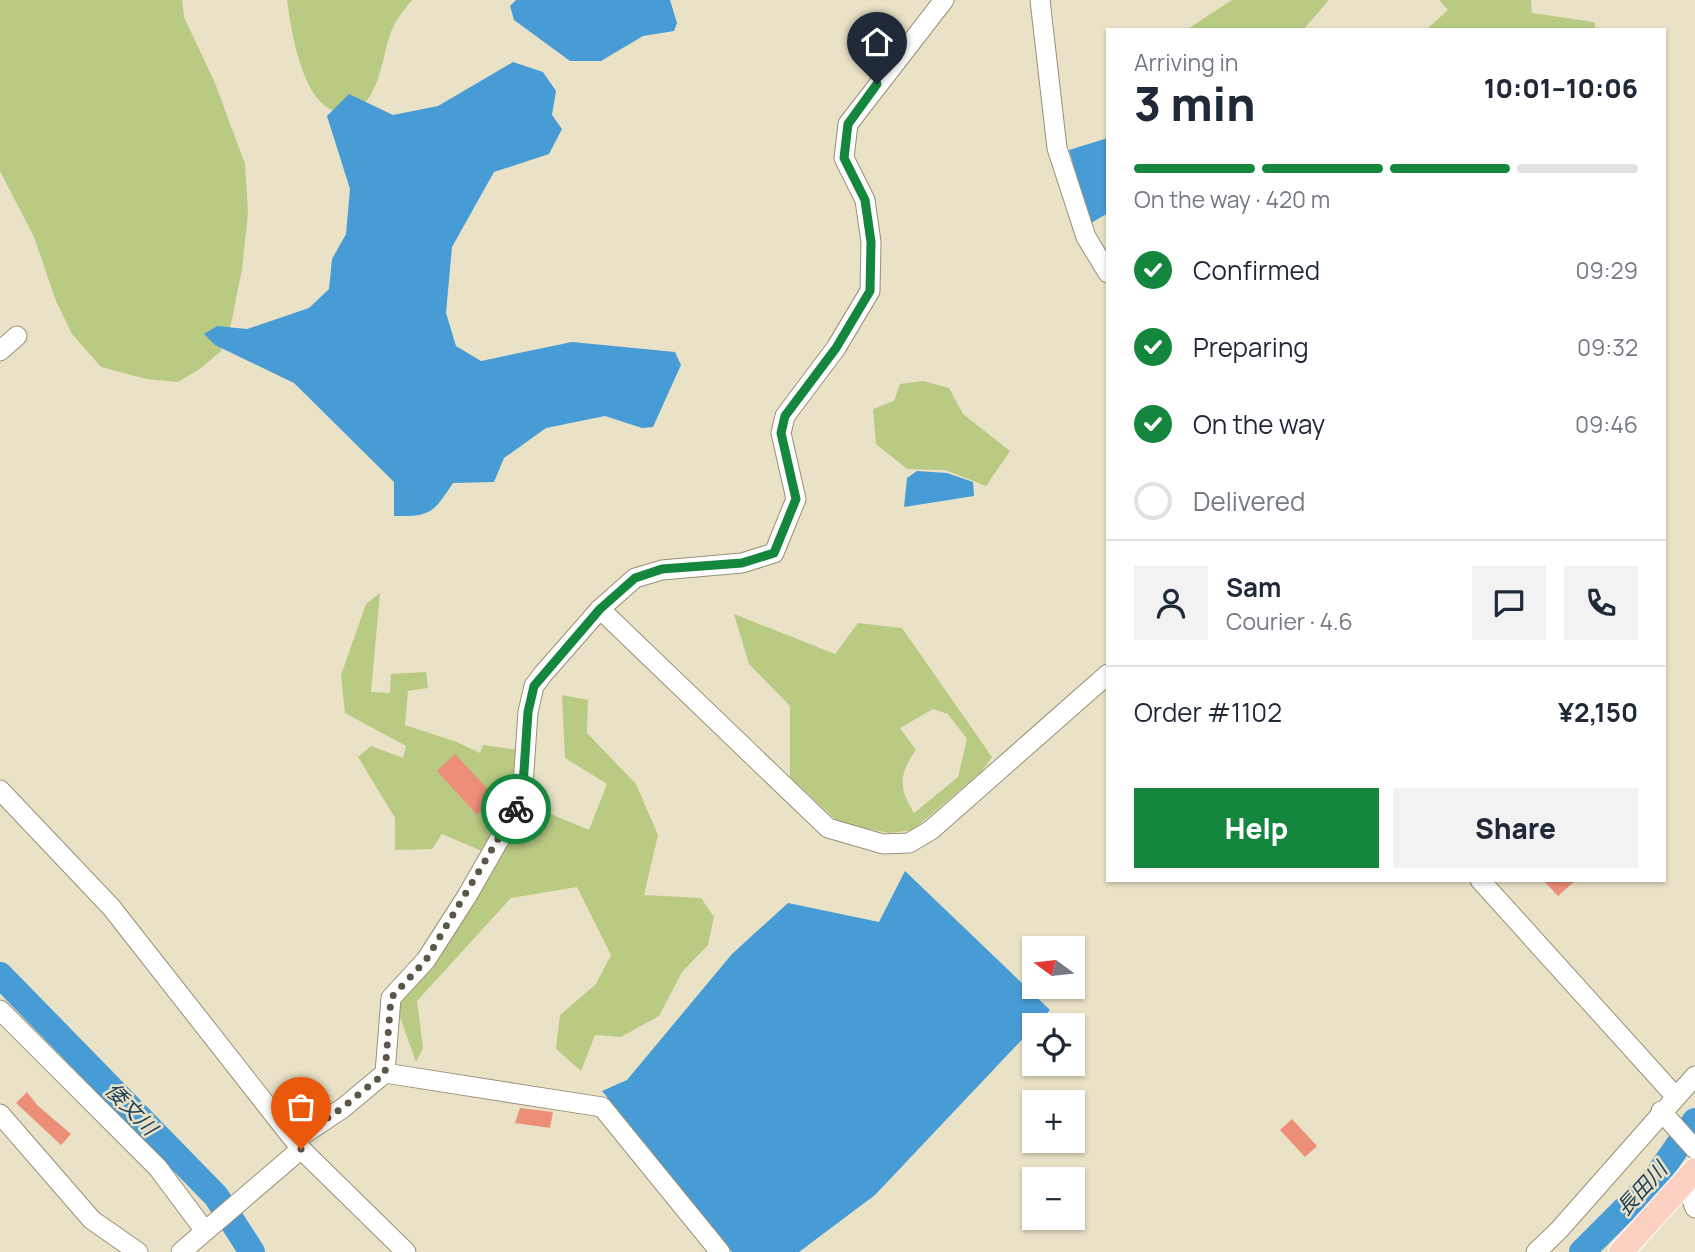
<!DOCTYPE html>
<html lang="en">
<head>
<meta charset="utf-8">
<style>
	body { margin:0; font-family:Manrope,"Noto Sans JP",sans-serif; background:#f2f2f3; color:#1f2937; height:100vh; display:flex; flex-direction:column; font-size:26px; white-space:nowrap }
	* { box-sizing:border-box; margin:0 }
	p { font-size:23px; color:#747a83 }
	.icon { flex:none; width:38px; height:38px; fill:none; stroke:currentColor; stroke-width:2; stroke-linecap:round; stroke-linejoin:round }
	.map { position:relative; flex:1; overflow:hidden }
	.side { position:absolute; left:1106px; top:28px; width:560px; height:854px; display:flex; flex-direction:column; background:#fff; border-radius:0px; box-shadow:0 2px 5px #0004 }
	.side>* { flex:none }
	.needle { width:46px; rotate:285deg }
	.buttons { position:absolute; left:1022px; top:936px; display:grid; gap:14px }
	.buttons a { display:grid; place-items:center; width:63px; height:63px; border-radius:0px; background:#fff; box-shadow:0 2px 5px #0004; font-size:35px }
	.pin { position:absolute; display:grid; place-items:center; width:60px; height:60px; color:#fff; margin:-72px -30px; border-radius:50% 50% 50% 0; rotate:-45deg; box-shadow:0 0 7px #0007 }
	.pin .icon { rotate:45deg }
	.courier { position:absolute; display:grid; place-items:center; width:70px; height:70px; margin:-35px; border:5px solid #14863e; border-radius:50%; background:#fff; color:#222; box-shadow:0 2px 9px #0007 }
	.overview em { font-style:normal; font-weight:800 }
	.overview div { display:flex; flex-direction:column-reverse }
	.overview { display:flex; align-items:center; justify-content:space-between; height:119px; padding:0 28px }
	h1 { font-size:46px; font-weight:800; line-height:52px }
	.bar { display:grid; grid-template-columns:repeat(4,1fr); gap:10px 7px; align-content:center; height:84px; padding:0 28px }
	.bar i { height:9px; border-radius:5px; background:#e0e1e3 }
	.bar .selected { background:#14863e }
	.bar p { grid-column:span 4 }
	.line { display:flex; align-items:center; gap:18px; padding:0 28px; border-top:2px solid #e0e1e3 }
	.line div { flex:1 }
	.round { display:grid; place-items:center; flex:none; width:74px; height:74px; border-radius:0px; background:#f2f2f3 }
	ol { padding:0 28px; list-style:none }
	li { display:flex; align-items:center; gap:21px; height:77px }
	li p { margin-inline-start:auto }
	li .icon { padding:7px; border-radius:50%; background:#14863e; color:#fff; stroke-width:4 }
	li:last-child { color:#747a83 }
	li i { width:38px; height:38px; border:4px solid #e0e1e3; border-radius:50% }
	.primary-button { display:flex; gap:14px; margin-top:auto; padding:14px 28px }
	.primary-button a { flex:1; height:80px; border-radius:0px; background:#14863e; color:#fff; font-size:28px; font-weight:800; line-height:80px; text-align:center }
	.primary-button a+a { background:#f2f2f3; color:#1f2937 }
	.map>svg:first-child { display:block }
	.green { fill:#b9ca83; fill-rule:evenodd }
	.water { fill:#479cd6 }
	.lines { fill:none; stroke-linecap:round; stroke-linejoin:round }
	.river { stroke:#479cd6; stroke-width:26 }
	.building { fill:#ec8e78 }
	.minor-casing { stroke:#989077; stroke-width:21 }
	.major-casing { stroke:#fff; stroke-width:26 }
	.minor { stroke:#fff; stroke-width:19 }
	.major { stroke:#fdd1c1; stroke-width:24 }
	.done { stroke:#5b5648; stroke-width:7; stroke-dasharray:0 12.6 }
	.route { stroke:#14863e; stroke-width:9 }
	.labels { text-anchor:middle; stroke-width:5; stroke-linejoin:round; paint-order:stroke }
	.water-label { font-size:21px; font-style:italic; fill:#1e415a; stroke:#eae2c7 }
</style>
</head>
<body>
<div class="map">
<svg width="1695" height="1252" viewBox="0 0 1695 1252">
	<rect width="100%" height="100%" fill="#eae2c7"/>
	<g class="green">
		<polygon points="0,0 182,0 184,17 215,83 245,164 248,213 242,269 231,324 221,351 201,368 178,382 146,379 101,367 72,334 56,301 34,237 0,171"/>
		<path d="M287 0H412C404 10 396 20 391 32 383 54 382 79 368 99 363 106 354 111 345 112 303 115 291 29 287 0Z"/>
		<polygon points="1232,0 1329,0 1303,30 1186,30"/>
		<polygon points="1439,0 1531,0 1532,13 1594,22 1596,30 1426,30 1448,10"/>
		<polygon points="923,381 949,388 963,414 1010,451 986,486 945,470 907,469 876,444 873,409 894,401 900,384"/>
		<polygon points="380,593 371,692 390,693 391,674 426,672 428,688 408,691 405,725 457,742 480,753 483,745 518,750 529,805 589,830 607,784 565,758 562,695 588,700 587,733 636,784 658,835 644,895 701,898 714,917 708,945 682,972 659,1016 621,1037 595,1035 581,1071 556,1049 560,1015 596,984 611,955 577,887 511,898 417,1001 423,1048 416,1062 395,1003 496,857 442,834 432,849 395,850 395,818 358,757 371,746 403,758 406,746 345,713 341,675 366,604"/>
		<path d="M734 614 835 654 858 623 902 628 992 757 982 771 913 830 889 833 839 823 790 777V706L749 664ZM933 709 948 714 967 739 958 777 914 813C899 788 898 775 916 750L900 728Z"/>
	</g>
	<g class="water">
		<polygon points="516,0 670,0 677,23 674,31 643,36 601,61 570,61 514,20 510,6"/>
		<path d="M513 62 543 72 556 91 552 115 562 129 549 154 494 172 452 247 446 313 456 346 481 361 572 342 675 352 681 365 653 427 642 428 605 416 546 428 504 458 494 482 453 483C434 512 431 517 394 516V482L294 383 215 345 204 334 217 326 247 329 309 308 329 289 332 259 346 234 350 189 327 116 349 94 393 115 438 106Z"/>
		<polygon points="1108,138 1108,213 1091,223 1069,150"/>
		<polygon points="917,471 947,473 973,482 974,496 904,507 907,478"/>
		<polygon points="905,871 1050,1010 875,1195 799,1252 732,1252 602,1091 627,1080 732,954 788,903 879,922"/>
	</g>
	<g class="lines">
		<g class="river">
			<polyline points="0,975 216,1196 252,1252"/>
			<polyline points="1582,1252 1655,1179 1695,1121"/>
		</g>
	</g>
	<g class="building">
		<polygon points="455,754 495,797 477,815 437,771"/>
		<polygon points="1543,880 1576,880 1558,896"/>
		<polygon points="27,1092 37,1105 71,1134 61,1145 16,1103"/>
		<polygon points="520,1108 553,1112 550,1128 515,1123"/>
		<polygon points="1292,1119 1317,1146 1305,1157 1280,1130"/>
	</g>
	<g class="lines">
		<g class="minor-casing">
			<g id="minor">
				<polyline points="1040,0 1057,148 1086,237 1108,273"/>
				<polyline points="0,351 17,336"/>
				<polyline points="600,609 828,828 883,844 909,843 931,830 1108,674"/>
				<polyline points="0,790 111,907 301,1149 406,1252"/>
				<polyline points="1480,880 1676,1097"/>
				<polyline points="0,1010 158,1168 205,1231"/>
				<polyline points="385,1073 391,998 426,960 467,896 522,800 528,712 534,686 543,674 600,609 635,578 662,570 742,563 774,553 796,499 781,433 785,416 836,348 870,291 871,242 865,200 844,158 848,124 944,0"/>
				<polyline points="1661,1111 1695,1149"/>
				<polyline points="0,1114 92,1220 138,1252"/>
				<polyline points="295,1140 343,1108 385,1073 602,1107 720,1252"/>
				<polyline points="1682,1185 1689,1191 1695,1208"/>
				<polyline points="181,1252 301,1149"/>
				<polyline points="1536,1252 1559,1230 1695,1076"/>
			</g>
		</g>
		<g class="major-casing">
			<polyline id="major" points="1621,1252 1695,1170"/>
		</g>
		<use href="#minor" class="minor"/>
		<use href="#major" class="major"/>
	</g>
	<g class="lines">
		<polyline class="done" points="301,1149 295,1140 342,1108 385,1073 391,998 426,960 516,809"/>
		<polyline class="route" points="516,809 522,800 528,712 534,686 600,609 635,578 662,569 742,563 774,553 796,499 781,433 785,416 836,348 870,291 871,242 865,200 844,158 848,124 877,84"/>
	</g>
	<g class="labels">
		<g class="water-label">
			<text transform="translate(131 1109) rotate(46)" y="7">倭文川</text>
			<text transform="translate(1642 1189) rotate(-48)" y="7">長田川</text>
		</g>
	</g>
</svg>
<div class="buttons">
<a><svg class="needle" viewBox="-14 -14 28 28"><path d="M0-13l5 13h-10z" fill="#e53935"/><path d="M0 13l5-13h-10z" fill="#747a83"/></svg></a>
<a><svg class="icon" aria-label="locate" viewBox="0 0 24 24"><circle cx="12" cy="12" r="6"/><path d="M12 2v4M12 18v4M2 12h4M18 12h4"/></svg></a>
<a>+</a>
<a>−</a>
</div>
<div class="pin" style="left:301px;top:1149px;background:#ea580c"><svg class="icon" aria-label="bag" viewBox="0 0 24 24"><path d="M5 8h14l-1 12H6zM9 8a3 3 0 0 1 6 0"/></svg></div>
<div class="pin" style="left:877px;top:84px;background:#1f2937"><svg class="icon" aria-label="home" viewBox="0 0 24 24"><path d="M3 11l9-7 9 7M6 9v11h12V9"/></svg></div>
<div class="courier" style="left:516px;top:809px"><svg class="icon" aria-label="bike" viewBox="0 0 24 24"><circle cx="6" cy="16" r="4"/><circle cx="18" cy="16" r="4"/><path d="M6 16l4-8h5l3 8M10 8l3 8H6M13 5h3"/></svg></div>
<section class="side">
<div class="overview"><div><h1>3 min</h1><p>Arriving in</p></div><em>10:01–10:06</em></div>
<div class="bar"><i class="selected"></i><i class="selected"></i><i class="selected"></i><i></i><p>On the way · 420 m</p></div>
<ol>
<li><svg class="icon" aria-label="check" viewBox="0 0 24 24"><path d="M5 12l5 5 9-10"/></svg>Confirmed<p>09:29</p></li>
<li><svg class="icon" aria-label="check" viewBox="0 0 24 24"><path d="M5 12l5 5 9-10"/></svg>Preparing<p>09:32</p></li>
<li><svg class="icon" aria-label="check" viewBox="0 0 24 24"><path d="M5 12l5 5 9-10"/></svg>On the way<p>09:46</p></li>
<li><i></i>Delivered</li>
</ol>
<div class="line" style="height:126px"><a class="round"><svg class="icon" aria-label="person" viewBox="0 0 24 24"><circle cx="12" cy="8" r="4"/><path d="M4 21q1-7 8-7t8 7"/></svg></a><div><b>Sam</b><p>Courier · 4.6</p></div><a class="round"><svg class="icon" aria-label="chat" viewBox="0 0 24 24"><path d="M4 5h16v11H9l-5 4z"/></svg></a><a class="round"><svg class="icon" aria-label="phone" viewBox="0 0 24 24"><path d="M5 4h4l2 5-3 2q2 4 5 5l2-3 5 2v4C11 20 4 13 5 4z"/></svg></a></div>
<div class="line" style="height:91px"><div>Order #1102</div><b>¥2,150</b></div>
<div class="primary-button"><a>Help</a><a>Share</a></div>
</section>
</div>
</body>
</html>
